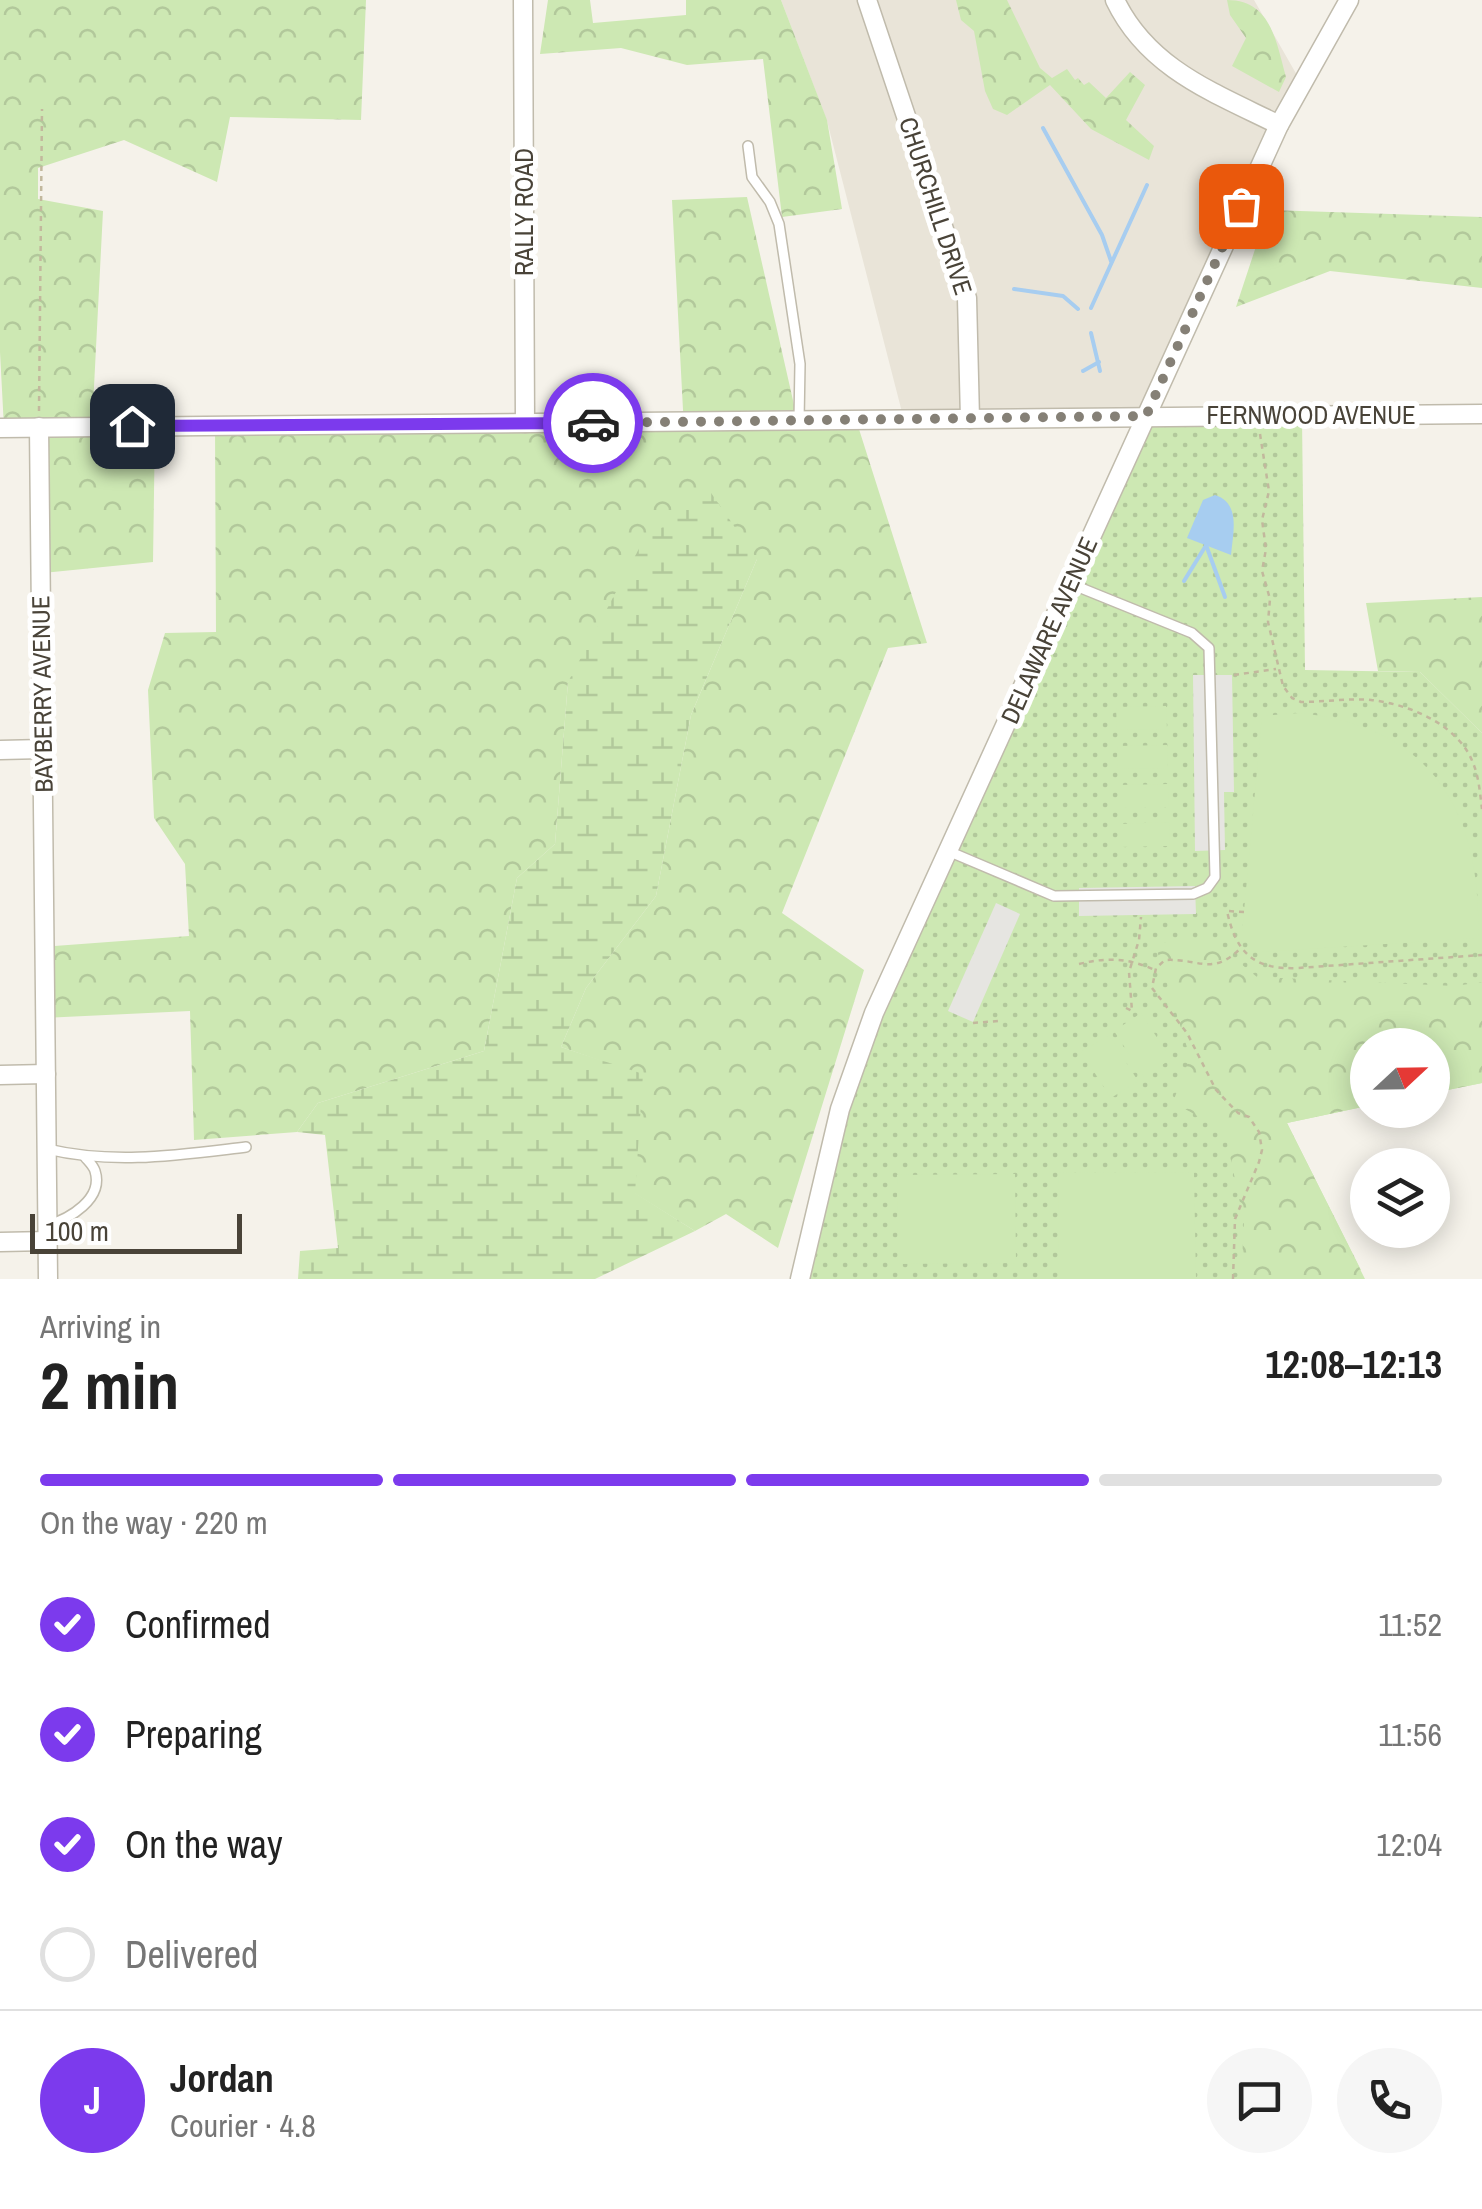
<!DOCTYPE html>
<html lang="en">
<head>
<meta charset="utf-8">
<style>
	body { margin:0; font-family:"Archivo Narrow",sans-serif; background:#f6f6f6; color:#222; height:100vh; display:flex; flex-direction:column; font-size:38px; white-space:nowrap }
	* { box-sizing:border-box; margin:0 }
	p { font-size:32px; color:#767676 }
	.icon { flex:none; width:55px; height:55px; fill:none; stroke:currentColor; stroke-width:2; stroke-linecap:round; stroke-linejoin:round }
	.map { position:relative; height:1279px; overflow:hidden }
	.details { display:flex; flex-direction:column; background:#fff; flex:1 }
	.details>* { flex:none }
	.needle { width:65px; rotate:68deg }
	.buttons { position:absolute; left:1350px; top:1028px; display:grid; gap:20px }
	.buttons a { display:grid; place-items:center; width:100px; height:100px; border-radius:50%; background:#fff; box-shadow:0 5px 25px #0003; font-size:50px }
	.scale { position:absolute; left:30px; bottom:25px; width:212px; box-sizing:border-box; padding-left:10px; border:5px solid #494338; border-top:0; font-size:28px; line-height:35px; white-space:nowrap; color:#494338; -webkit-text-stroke:8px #fff; paint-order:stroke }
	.pin { position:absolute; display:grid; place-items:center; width:85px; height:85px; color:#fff; margin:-42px; border-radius:20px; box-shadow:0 5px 15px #0006 }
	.courier { position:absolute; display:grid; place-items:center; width:100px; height:100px; margin:-50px; border:8px solid #7c3aed; border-radius:50%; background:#fff; color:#222; box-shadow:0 2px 12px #0007 }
	.head em { font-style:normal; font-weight:700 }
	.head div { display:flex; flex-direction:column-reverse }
	.head { display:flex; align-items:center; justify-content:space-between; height:170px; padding:0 40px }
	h1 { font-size:65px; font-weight:700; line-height:75px }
	.bar { display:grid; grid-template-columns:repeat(4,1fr); gap:15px 10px; align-content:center; height:120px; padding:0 40px }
	.bar i { height:12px; border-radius:8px; background:#e0e0e0 }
	.bar .on { background:#7c3aed }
	.bar p { grid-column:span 4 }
	.line { display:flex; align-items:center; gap:25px; padding:0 40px; border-top:2px solid #e0e0e0 }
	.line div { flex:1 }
	.round { display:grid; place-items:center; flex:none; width:105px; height:105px; border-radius:52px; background:#f6f6f6 }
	ol { padding:0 40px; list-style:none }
	li { display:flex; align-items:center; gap:30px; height:110px }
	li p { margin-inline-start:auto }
	li .icon { padding:10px; border-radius:50%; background:#7c3aed; color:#fff; stroke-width:4 }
	li:last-child { color:#767676 }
	li i { width:55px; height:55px; border:5px solid #e0e0e0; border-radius:50% }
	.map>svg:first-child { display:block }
	.residential { fill:#e9e4d8 }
	.green { fill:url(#green-dots) }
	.forest { fill:url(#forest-crowns) }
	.wetland { fill:url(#wetland-marsh) }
	.pitch { fill:#cde8b3 }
	.parking { fill:#e6e5e1 }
	.water { fill:#a7cdf0 }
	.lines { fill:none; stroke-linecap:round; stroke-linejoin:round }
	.stream { stroke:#a7cdf0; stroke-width:4 }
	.service-casing { stroke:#c0bbac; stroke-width:12 }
	.minor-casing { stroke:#c0bbac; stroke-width:21 }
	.path { stroke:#c2b89d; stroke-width:2.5; stroke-dasharray:5 5; stroke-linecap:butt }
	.service { stroke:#fff; stroke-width:9 }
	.minor { stroke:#fff; stroke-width:18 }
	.done { stroke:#858076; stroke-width:10; stroke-dasharray:0 18 }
	.route { stroke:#7c3aed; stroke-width:12 }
	.labels { text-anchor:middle; stroke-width:10; stroke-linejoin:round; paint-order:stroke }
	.street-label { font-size:25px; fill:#494338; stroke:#fff }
</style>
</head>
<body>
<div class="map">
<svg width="1482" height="1279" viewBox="0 0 1482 1279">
	<defs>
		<pattern id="green-dots" width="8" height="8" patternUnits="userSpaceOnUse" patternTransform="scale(2.5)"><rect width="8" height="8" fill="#cde8b3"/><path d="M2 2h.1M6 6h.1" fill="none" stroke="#b2c89b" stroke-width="1.8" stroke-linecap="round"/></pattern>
		<pattern id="forest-crowns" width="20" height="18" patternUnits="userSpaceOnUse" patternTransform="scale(2.5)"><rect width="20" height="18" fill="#cde8b3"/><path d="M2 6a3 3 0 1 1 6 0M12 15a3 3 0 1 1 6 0" fill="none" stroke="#b2c89b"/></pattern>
		<pattern id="wetland-marsh" width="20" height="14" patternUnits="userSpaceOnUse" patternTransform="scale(2.5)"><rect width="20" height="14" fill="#cde8b3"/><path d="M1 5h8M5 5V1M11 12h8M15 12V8" fill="none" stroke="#b2c89b"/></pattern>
	</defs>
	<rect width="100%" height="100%" fill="#f5f2ea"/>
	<polygon class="residential" points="781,0 1254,0 1302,84 1146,416 904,420 827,121"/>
	<polygon class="green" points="1146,416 1302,418 1305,670 1420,672 1482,733 1482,1083 1433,1093 1432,1045 1368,1045 1367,1106 1287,1123 1361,1270 1330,1279 802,1279 840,1109"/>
	<g class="forest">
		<polygon points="0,0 366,0 361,120 230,117 217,182 124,140 38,168 38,199 103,211 92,426 155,426 153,562 43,573 37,427 4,428 0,352"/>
		<polygon points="548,0 590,0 593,23 686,15 686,0 781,0 827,120 842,209 782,217 763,59 687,65 621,48 540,54"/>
		<polygon points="956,0 1007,0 1040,68 1052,78 1067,69 1075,80 1078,78 1084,85 1089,82 1106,98 1130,72 1145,85 1126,120 1154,146 1149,160 1091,129 1050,85 1007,115 993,109 985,91 974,31 961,20"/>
		<path d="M1227 0C1271 0 1276 41 1286 77L1279 92 1232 66 1246 38 1230 15Z"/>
		<polygon points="747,197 799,427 858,426 927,643 888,648 782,913 864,970 778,1248 726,1214 695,1231 634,1193 642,1075 561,1047 586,988 656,896 691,715 757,559 568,682 555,844 517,878 484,1051 318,1103 297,1132 194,1140 190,1011 43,1018 41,947 189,936 185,864 154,818 148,690 165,633 216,632 215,427 684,429 672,200"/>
		<polygon points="1268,210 1482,217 1482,288 1330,271 1236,307"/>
		<polygon points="1482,597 1482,733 1420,672 1378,671 1366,603"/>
		<polygon points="1207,936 1257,977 1455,986 1482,982 1482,1083 1433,1093 1432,1045 1368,1045 1367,1106 1287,1123 1365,1279 1241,1279 1244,1222 1225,1132 1173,1102 1190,1057 1155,944"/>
	</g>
	<polygon class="wetland" points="709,490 757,559 691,715 656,896 586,988 561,1047 643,1074 635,1193 695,1231 595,1279 298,1279 300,1251 338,1248 325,1135 297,1132 318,1103 484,1051 517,878 555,844 568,682 642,543"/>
	<g class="pitch">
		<polygon points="1166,706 1167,729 1117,730 1116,707"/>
		<path d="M1299 713C1429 726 1482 808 1478 938L1261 952 1242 933 1262 716Z"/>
		<polygon points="1167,745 1168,768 1118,769 1117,746"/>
		<polygon points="1168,784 1169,807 1118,808 1118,785"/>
		<polygon points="1169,822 1170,846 1119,847 1119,824"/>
		<polygon points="1141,1013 1171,1059 1144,1077 1114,1031"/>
		<polygon points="1109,1035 1138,1081 1111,1098 1081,1052"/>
		<polygon points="1194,1172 1196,1279 1059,1279 1058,1173"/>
		<polygon points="1015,1174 1016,1263 898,1264 897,1175"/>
	</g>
	<g class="parking">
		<polygon points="1193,675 1232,675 1234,792 1224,792 1225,850 1195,851"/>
		<polygon points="1195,886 1196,914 1079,916 1079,888"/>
		<polygon points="996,903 1020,914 973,1022 948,1011"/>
	</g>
	<path class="water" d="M1215 495C1241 503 1233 533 1231 555L1187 538 1203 500Z"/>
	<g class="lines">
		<g class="stream">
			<polyline points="1043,128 1102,235 1111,261"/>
			<polyline points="1014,289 1063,296 1078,309"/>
			<polyline points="1091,308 1147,185"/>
			<polyline points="1091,333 1100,371"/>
			<polyline points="1083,371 1099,362"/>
			<polyline points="1206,545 1225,597"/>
			<polyline points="1184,581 1205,547"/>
		</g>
		<g class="service-casing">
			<g id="service">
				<polyline points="748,146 752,177 770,202 779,224 800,364 799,421"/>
				<polyline points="948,851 1054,896 1193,894 1207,888 1215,877 1209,648 1192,633 1071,584"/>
				<path d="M47 1149C115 1165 178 1155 246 1147"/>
				<path d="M48 1225C69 1219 104 1199 95 1171 93 1165 88 1161 85 1157"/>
			</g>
		</g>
		<g class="minor-casing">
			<g id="minor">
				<polyline points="523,0 525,423"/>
				<polyline points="867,0 967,298 970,419"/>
				<path d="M1115 0C1148 69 1215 93 1279 125"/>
				<polyline points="39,427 48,1279"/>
				<polyline points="0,428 1482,414"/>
				<polyline points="0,750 43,749"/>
				<polyline points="0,1075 46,1074"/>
				<polyline points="0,1242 48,1241"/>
				<polyline points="800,1279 840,1109 874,1013 1279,125 1349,0"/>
			</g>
		</g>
		<g class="path">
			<polyline points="39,411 42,109"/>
			<path d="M1260 434 1269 491 1262 520 1266 549 1262 571 1270 599 1268 622 1283 686 1292 698 1301 702C1324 702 1348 698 1371 700 1409 704 1459 725 1473 763 1479 777 1480 794 1482 809"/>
			<polyline points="1234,675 1276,669"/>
			<path d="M1244 912 1227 911C1236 953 1254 970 1298 968L1482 955"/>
			<path d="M1079 964C1108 957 1128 958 1155 970"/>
			<polyline points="1126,1008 1132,1011 1129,972 1139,940 1141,917"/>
			<polyline points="973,1023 998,1021"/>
			<path d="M1233 1279 1235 1219 1259 1162 1262 1150 1259 1132 1249 1117 1238 1113 1216 1090 1187 1033 1152 988 1156 968 1165 960C1200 958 1211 977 1241 948"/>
		</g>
		<use href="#service" class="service"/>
		<use href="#minor" class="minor"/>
	</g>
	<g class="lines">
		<polyline class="done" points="593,423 1146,416 1241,206"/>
		<polyline class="route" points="132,426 593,423"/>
	</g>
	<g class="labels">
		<g class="street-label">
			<text transform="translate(936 206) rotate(72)" y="9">CHURCHILL DRIVE</text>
			<text transform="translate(524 212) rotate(-90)" y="9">RALLY ROAD</text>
			<text x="1311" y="424">FERNWOOD AVENUE</text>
			<text transform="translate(1049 630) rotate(-66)" y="9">DELAWARE AVENUE</text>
			<text transform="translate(42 694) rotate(-91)" y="9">BAYBERRY AVENUE</text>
		</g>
	</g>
</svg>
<div class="buttons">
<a><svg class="needle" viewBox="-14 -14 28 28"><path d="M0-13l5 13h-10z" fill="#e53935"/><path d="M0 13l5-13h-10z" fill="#767676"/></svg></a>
<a><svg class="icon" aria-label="layers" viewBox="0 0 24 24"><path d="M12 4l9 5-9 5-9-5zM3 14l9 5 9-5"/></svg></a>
</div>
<div class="scale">100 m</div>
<div class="pin" style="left:1241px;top:206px;background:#ea580c"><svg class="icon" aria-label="bag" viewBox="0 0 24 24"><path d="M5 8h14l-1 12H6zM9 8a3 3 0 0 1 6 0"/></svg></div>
<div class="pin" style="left:132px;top:426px;background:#1f2937"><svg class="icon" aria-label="home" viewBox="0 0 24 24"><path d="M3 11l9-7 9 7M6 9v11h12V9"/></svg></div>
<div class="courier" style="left:593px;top:423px"><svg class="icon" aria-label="car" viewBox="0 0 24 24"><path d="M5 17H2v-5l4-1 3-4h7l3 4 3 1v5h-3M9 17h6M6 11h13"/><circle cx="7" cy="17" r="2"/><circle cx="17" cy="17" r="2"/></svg></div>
</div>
<section class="details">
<div class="head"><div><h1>2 min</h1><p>Arriving in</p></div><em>12:08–12:13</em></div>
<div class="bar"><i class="on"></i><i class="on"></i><i class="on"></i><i></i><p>On the way · 220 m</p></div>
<ol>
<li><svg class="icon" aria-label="check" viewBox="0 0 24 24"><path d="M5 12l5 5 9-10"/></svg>Confirmed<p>11:52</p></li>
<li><svg class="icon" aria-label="check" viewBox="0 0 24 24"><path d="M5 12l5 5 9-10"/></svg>Preparing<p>11:56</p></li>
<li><svg class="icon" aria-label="check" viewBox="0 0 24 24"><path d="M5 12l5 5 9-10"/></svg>On the way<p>12:04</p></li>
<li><i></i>Delivered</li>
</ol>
<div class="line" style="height:180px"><b class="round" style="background:#7c3aed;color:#fff">J</b><div><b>Jordan</b><p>Courier · 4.8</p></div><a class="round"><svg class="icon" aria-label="chat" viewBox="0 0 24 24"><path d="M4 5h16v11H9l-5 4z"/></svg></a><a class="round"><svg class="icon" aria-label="phone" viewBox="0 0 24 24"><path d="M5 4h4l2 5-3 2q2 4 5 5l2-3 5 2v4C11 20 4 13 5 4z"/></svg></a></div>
</section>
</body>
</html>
